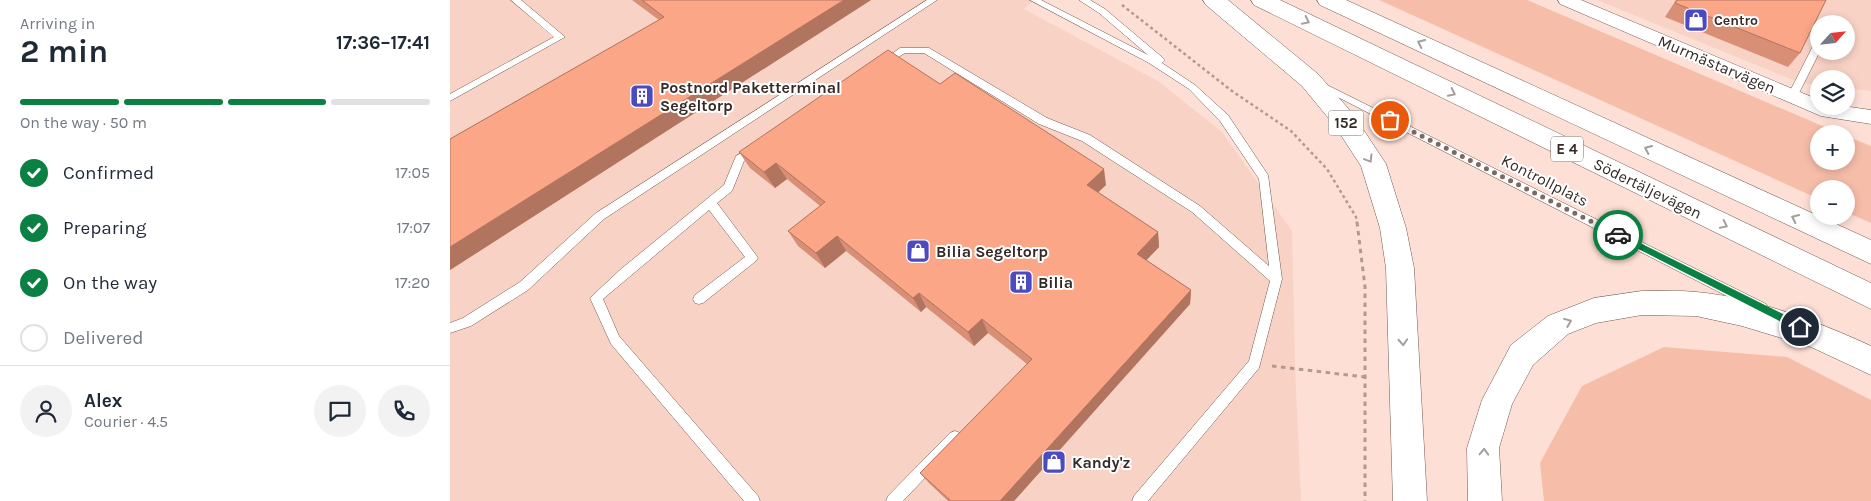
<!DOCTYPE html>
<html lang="en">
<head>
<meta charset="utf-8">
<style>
	body { margin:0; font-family:Karla,sans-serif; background:#f2f2f3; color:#1f2937; height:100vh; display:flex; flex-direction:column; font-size:19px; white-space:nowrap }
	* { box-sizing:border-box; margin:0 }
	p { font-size:16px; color:#747a83 }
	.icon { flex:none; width:28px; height:28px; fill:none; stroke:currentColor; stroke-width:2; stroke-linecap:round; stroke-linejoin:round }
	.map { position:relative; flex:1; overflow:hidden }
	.details { display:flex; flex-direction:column; background:#fff; width:450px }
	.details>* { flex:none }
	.needle { width:32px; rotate:63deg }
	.controls { position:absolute; left:1360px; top:15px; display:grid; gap:10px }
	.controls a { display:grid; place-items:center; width:45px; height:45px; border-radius:50%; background:#fff; box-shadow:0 2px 8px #0003; font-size:25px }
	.pin { position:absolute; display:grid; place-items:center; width:42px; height:42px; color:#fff; margin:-21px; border:2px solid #fff; border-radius:50%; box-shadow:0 1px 5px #0007 }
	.courier { position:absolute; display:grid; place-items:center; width:50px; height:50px; margin:-25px; border:4px solid #0b8043; border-radius:50%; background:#fff; color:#222; box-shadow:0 1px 6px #0007 }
	.overview em { font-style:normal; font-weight:700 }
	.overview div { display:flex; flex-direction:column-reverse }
	.overview { display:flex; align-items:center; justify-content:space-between; height:85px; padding:0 20px }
	h1 { font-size:32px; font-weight:700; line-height:38px }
	.bar { display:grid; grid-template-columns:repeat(4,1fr); gap:8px 5px; align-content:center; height:60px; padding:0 20px }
	.bar i { height:6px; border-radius:4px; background:#e0e1e3 }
	.bar .selected { background:#0b8043 }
	.bar p { grid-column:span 4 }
	.line { display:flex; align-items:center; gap:12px; padding:0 20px; border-top:1px solid #e0e1e3 }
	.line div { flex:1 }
	.round { display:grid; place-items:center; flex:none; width:52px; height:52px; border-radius:26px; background:#f2f2f3 }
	ol { padding:0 20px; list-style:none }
	li { display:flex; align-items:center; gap:15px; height:55px }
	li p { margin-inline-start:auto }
	li .icon { padding:5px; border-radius:50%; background:#0b8043; color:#fff; stroke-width:4 }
	li:last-child { color:#747a83 }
	li i { width:28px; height:28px; border:2px solid #e0e1e3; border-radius:50% }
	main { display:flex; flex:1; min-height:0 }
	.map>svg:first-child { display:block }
	.built { fill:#f8d2c5; fill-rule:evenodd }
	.green { fill:#f6bda9 }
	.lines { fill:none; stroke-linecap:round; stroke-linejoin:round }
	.service-casing { stroke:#725951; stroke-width:1 }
	.minor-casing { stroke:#725951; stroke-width:1 }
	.motorway-casing { stroke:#725951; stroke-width:1 }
	.path-far1 { stroke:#b19a93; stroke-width:2.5; stroke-dasharray:3 3; stroke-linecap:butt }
	.path { stroke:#b19a93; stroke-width:3; stroke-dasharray:4.5 4.5; stroke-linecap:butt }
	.service { fill:#fff; fill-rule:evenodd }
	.minor { fill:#fff; fill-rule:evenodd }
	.motorway { fill:#fff; fill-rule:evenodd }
	.wall { fill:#d98f75 }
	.shaded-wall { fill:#b0745f }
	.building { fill:#fca688; stroke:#b0745f }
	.oneway { stroke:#a49f9d }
	.route { fill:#0b8043 }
	.done { stroke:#7b6963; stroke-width:5; stroke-dasharray:0 9 }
	.labels { text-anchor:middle; stroke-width:4; stroke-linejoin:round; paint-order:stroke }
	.far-poi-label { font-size:14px; font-weight:bold; fill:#352a26; stroke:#fff; text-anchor:start }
	.shield { fill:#fff; stroke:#726a67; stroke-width:1 }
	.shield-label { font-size:15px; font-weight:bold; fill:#352a26 }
	.street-label { font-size:16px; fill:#352a26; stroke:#fff }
	.poi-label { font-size:16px; font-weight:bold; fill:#352a26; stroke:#fff; text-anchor:start }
</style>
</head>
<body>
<main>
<section class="details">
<div class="overview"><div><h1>2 min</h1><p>Arriving in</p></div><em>17:36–17:41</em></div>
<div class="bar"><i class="selected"></i><i class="selected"></i><i class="selected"></i><i></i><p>On the way · 50 m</p></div>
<ol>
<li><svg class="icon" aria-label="check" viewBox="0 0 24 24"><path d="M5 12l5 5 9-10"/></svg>Confirmed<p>17:05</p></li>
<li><svg class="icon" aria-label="check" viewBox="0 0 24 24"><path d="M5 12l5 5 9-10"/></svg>Preparing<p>17:07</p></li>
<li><svg class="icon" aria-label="check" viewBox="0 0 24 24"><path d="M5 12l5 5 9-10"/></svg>On the way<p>17:20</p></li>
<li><i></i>Delivered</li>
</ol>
<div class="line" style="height:90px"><a class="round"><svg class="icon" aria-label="person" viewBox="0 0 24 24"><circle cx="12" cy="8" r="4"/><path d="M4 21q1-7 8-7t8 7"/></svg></a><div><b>Alex</b><p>Courier · 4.5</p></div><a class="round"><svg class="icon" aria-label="chat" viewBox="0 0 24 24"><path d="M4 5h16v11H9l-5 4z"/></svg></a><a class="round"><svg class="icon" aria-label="phone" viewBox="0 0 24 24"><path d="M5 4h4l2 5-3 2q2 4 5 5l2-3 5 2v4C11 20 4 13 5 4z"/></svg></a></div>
</section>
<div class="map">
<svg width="1421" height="501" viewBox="0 0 1421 501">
	<rect width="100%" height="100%" fill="#fddfd5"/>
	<g class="built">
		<polygon points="0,0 584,0 574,9 708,81 772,132 842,231 845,364 851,501 0,501"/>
		<path d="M1147 0H1421V91L1396 88V79H1369V85L1350 83ZM1369 24H1396V51H1369Z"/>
	</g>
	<g class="green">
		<polygon points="929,0 1077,0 1391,134 1369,134 1369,161 1396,161 1396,136 1421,146 1421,223 1396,212 1396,189 1369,189 1369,199"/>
		<polygon points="1214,347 1337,357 1421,400 1421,501 1094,501 1090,463 1132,386"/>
	</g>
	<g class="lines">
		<g class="service-casing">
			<g id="service">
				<polygon points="61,0 71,0 115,37 0,101 0,94 104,37"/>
				<polygon points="477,0 487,0 154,219 78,290 21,326 0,333 0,323 13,318 70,282 146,213"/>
				<polygon points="580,0 591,0 698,55 649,13 629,0 640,0 655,9 713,58 715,60 712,63 745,85 778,115 818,175 832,279 809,368 698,501 682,501 684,496 799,361 820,281 742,212 632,141 589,124 474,53 455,53 434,66 429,63 450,48 479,48 597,118 640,135 750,206 819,266 809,179 770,121 739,89 699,63"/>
				<polygon points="1380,18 1383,19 1384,24 1375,24 1377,19"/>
				<polygon points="1369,41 1370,51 1348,95 1343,98 1340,97 1338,95 1364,44"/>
				<polygon points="871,82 1316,304 1318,308 1316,312 1312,313 1308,312 868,87 866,85 868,83"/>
				<polygon points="304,146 308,147 309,150 294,161 282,191 267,203 306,255 308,258 306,261 253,303 249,304 245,303 243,299 245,295 295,257 259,210 153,299 169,336 308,496 310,501 294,501 161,344 140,298 171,269 274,185 286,156"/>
				<polygon points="505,431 510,433 512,437 510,441 453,501 436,501 438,496 500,433"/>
			</g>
		</g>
		<g class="minor-casing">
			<polygon id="minor" points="1108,0 1131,0 1369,100 1369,106 1393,106 1421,110 1421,124 1371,116 1110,4"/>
		</g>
		<g class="motorway-casing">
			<g id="motorway">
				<polygon points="753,0 778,0 868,74 903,114 936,164 956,228 964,268 977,501 943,501 936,268 930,228 911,166 885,126 852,86 756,5"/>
				<polygon points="801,0 830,0 1421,283 1421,309 804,5"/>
				<polygon points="867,0 896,0 1421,240 1421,264 870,5"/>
				<path d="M1192 291C1210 291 1228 290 1246 292 1304 297 1369 322 1421 346V375L1361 347 1292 326 1246 316 1192 315 1146 323 1118 334 1083 365 1062 404 1049 448 1052 501H1018L1017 448 1032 400 1061 345 1098 316 1144 298Z"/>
			</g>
		</g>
		<polyline class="path-far1" points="672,5 782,91 841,131 877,169 906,217 907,223"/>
		<g class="path">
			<polyline points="907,222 915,287 915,501"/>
			<polyline points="822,366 915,377"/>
		</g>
		<use href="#service" class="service"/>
		<use href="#minor" class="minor"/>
		<use href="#motorway" class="motorway"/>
	</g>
	<g class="wall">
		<polygon points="182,0 421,0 0,270 0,139 209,20"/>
		<polygon points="1226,0 1350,53 1338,67 1215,17"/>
		<polygon points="490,84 656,185 648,192 708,232 709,247 696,260 741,290 740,304 564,501 498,501 479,483 470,473 577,364 538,333 524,346 476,307 471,312 396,251 375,268 348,246 338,231 370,206 337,179 325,188 300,168 289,152"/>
	</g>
	<g class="shaded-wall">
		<polygon points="394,0 421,0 0,270 0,247"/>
		<polygon points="326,163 337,179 325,188 314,172"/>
		<polygon points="654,169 656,185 639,201 637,185"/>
		<polygon points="708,232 709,247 688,269 687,254"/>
		<polygon points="387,236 396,251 375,268 366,253"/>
		<polygon points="741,290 740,304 564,501 550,501"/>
		<polygon points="469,293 476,307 471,312 463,298"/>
		<polygon points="532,319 538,333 524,346 518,332"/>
	</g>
	<g class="building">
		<polygon points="192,0 394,0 0,247 0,139 214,17"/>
		<polygon points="1227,0 1376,0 1350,53 1225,3"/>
		<polygon points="438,50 490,84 505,73 654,169 637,185 708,232 687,254 741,290 550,501 501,501 470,473 582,359 532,319 518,332 469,293 463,298 387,236 366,253 338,231 375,202 326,163 314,172 289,152"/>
	</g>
	<defs><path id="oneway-chevron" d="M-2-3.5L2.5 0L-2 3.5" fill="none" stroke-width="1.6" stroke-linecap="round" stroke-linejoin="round" transform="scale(1.25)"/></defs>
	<g class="oneway">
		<use href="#oneway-chevron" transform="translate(856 21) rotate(26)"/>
		<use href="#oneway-chevron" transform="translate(971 43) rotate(-155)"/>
		<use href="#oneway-chevron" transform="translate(1002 93) rotate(26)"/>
		<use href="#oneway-chevron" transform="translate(1198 149) rotate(-155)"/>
		<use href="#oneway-chevron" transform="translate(919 159) rotate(59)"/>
		<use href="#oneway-chevron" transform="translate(1345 218) rotate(-155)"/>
		<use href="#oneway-chevron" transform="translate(1274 225) rotate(26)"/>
		<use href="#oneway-chevron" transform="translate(1118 322) rotate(-22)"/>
		<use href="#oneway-chevron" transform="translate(953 342) rotate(87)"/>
		<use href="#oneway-chevron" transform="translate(1034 452) rotate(-88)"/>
	</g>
	<polygon class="route" points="1168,232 1353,324 1353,330 1347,330 1165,237 1165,233"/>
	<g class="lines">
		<polyline class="done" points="940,120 1168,235"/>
	</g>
	<defs>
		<g id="shop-square" transform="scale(1.25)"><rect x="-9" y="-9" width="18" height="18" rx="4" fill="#4b4ac0" stroke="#fff"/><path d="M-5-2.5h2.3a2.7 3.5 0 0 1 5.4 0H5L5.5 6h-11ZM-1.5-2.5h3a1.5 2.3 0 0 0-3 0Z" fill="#fff"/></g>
		<g id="building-square" transform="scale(1.25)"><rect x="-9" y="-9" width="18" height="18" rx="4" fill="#4b4ac0" stroke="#fff"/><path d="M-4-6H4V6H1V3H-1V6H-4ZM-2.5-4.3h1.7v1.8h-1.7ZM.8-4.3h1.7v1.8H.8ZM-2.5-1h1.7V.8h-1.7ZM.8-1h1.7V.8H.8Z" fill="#fff"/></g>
	</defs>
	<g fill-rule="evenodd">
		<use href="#shop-square" x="1246" y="20"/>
		<use href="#building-square" x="192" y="96"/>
		<use href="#shop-square" x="468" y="251"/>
		<use href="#building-square" x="571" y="282"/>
		<use href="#shop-square" x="604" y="462"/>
	</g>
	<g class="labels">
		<g class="far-poi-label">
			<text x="1264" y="25">Centro</text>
		</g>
		<g class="shield">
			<rect x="878.5" y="110.5" width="35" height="25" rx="4"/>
			<rect x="1101" y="136.5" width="32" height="25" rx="4"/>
		</g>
		<g class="shield-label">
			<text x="896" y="128">152</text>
			<text x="1117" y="154">E 4</text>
		</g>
		<g class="street-label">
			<text transform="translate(1267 64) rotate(23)" y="6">Murmästarvägen</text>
			<text transform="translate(1095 180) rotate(27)" y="6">Kontrollplats</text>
			<text transform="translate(1198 188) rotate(26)" y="6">Södertäljevägen</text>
		</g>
		<g class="poi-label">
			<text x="210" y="93">Postnord Paketterminal<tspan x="210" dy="18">Segeltorp</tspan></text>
			<text x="486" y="257">Bilia Segeltorp</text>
			<text x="588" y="288">Bilia</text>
			<text x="622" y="468">Kandy'z</text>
		</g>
	</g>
</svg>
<div class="controls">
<a><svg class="needle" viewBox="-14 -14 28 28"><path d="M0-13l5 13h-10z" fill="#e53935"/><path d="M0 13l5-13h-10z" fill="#747a83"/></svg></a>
<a><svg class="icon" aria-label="layers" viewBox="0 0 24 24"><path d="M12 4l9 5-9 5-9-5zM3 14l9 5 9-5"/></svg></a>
<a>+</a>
<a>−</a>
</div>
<div class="pin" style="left:940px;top:120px;background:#ea580c"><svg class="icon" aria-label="bag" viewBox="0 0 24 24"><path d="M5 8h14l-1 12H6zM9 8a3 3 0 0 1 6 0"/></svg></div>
<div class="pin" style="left:1350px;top:327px;background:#1f2937"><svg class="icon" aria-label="home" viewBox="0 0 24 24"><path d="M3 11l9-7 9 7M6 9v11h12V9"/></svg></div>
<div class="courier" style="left:1168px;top:235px"><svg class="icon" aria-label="car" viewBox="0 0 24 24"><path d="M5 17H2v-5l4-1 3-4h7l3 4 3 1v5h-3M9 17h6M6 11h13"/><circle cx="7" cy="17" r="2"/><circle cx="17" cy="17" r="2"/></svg></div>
</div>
</main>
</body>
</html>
